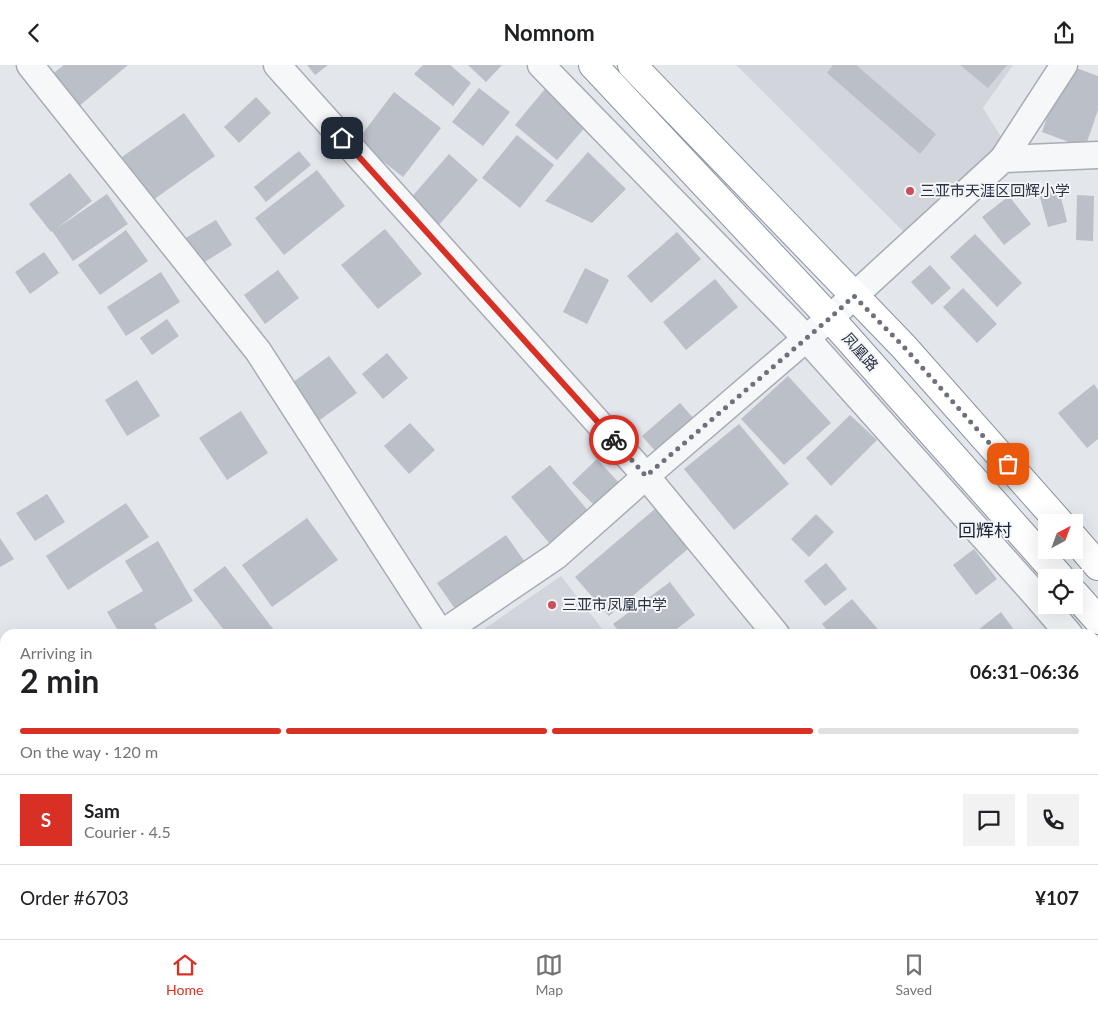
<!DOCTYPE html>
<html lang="en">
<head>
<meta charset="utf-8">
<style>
	body { margin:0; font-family:Lato,"Noto Sans SC",sans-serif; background:#f2f2f2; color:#202124; height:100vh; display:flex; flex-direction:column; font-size:19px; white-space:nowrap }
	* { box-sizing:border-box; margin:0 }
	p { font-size:16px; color:#757577 }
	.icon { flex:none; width:28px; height:28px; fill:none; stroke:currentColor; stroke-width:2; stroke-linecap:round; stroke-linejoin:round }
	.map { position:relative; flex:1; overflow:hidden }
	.side { position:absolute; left:0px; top:564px; width:1099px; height:311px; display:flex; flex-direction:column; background:#fff; border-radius:15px 15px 0 0; box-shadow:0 5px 20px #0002 }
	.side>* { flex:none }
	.needle { width:32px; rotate:41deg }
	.controls { position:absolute; left:1038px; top:449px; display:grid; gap:10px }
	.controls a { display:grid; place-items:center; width:45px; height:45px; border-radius:0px; background:#fff; box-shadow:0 5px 20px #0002; font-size:25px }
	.pin { position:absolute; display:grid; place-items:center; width:42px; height:42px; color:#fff; margin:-21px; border-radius:10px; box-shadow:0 2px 8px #0006 }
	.courier { position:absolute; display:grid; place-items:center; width:50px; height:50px; margin:-25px; border:4px solid #d93025; border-radius:50%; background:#fff; color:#222; box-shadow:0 1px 6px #0007 }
	.head em { font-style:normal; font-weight:700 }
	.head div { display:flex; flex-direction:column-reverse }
	.head { display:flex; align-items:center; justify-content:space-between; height:85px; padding:0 20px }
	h1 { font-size:32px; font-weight:700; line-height:38px }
	.bar { display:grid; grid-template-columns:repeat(4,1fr); gap:8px 5px; align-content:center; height:60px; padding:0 20px }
	.bar i { height:6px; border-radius:4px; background:#e0e0e0 }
	.bar .current { background:#d93025 }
	.bar p { grid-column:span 4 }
	.line { display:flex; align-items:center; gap:12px; padding:0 20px; border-top:1px solid #e0e0e0 }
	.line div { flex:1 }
	.round { display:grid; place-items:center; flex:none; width:52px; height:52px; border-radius:0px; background:#f2f2f2 }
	header { display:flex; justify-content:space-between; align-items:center; height:65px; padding:0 20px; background:#fff; font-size:22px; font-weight:700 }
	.tab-bar { display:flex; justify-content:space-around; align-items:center; height:70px; border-top:1px solid #e0e0e0; background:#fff; font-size:14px; color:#757577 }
	.tab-bar a { display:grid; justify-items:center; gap:2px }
	.tab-bar .current { color:#d93025 }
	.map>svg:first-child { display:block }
	.built { fill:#d2d5dc }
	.green { fill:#c8d4c5 }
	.building { fill:#bbbfc7 }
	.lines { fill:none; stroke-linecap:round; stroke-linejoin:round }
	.street-casing { stroke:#a8acb5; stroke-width:29 }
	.highway-casing { stroke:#8b92a1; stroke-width:30 }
	.street { stroke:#f6f7f9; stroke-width:26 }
	.highway { stroke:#fff; stroke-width:28 }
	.done { stroke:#6c717d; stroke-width:5; stroke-dasharray:0 9 }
	.route { stroke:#d93025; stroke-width:6 }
	.poi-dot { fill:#c8505a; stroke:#f3f5f8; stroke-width:2 }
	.labels { text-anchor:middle; stroke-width:4; stroke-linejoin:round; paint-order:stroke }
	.poi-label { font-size:15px; fill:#2c3242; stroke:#f3f5f8; text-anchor:start }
	.street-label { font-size:15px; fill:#2c3242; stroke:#f3f5f8 }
	.quarter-label { font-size:18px; fill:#1e2433; stroke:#f3f5f8 }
</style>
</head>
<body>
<header><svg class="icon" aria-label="back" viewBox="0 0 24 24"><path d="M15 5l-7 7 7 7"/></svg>Nomnom<svg class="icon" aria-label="share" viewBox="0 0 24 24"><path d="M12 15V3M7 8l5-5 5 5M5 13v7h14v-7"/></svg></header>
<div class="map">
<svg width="1098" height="874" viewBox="0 0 1098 874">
	<rect width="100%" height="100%" fill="#e3e6eb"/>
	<g class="built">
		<polygon points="736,0 1013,0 983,43 1006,80 910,173"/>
		<polygon points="561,511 606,569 477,569"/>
		<polygon points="101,870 841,870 844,874 104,874"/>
	</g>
	<polygon class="green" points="171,870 493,870 488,874 172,874"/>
	<g class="building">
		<polygon points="64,0 128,0 78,42 51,10"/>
		<polygon points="307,0 328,0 315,10"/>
		<polygon points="423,0 450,0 471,18 453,41 414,9"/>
		<polygon points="468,0 502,0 486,17"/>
		<polygon points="833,0 856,0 936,69 920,89 827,8"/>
		<polygon points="960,0 1007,0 988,23"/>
		<polygon points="1065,0 1068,0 1098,11 1098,45 1085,83 1042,67"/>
		<polygon points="479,23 510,47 483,81 452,57"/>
		<polygon points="545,24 587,60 557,95 515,60"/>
		<polygon points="394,27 441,63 403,112 357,76"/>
		<polygon points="256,32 271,48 239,78 224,62"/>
		<polygon points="184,48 215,91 153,135 122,92"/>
		<polygon points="517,70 554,100 520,143 482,113"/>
		<polygon points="299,86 311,100 266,137 254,122"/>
		<polygon points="588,87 626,124 592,158 545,136"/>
		<polygon points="449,89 478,115 439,160 410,134"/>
		<polygon points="317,105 345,141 284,190 255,153"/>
		<polygon points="70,108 92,136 56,164 107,129 128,159 73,196 52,166 51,167 29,139"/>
		<polygon points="1058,120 1067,157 1048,162 1038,125"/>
		<polygon points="1077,130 1094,131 1093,176 1076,175"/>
		<polygon points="1009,131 1031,159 1004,180 982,152"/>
		<polygon points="216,155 232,180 195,203 179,177"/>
		<polygon points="385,164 422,209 378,244 341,200"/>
		<polygon points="126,165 148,196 100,230 78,200"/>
		<polygon points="677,167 701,194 651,238 627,211"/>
		<polygon points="975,169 1022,218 997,242 950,192"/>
		<polygon points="44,187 59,208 30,229 15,207"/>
		<polygon points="930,200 951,223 932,240 911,217"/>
		<polygon points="585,203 609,215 587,259 563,247"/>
		<polygon points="278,205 299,233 265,259 244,230"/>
		<polygon points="161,207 180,237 126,271 107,242"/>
		<polygon points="715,214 738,242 686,285 663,257"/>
		<polygon points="963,223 997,259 977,278 943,242"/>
		<polygon points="167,254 179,271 152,290 140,273"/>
		<polygon points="387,288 408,313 383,334 362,309"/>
		<polygon points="329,291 357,328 313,360 285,323"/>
		<polygon points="788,311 831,358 784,400 741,354"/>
		<polygon points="137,315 160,351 127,371 105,335"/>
		<polygon points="1094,319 1098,325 1098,374 1087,383 1058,348"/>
		<polygon points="680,338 695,355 657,388 642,371"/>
		<polygon points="241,346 268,388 227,415 199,373"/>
		<polygon points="850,350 877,375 831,421 806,393"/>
		<polygon points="410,358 435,385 409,409 384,381"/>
		<polygon points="739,359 789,419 734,465 684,404"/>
		<polygon points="597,394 622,421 598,444 572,418"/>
		<polygon points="550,400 589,447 550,479 511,432"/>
		<polygon points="47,429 65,457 35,476 16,448"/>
		<polygon points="126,438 149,472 68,525 46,491"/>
		<polygon points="656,443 689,483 609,551 575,512"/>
		<polygon points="816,449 834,467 809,492 791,474"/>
		<polygon points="307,453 338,495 272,542 242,500"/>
		<polygon points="506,470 527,500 458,548 437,518"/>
		<polygon points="0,473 14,494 0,502"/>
		<polygon points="158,476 193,536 154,559 160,569 120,569 107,547 143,526 125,496"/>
		<polygon points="974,484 997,514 976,530 953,500"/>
		<polygon points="826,498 847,524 825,541 804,516"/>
		<polygon points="225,501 277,569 227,569 193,525"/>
		<polygon points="670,517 695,550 670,569 621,569 613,559"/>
		<polygon points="852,534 882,569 830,569 822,559"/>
		<polygon points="1001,547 1017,569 973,569"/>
		<polygon points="0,636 5,642 5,659 0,663"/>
		<polygon points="1098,800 1098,855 1094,849 1094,803"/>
		<polygon points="671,870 732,870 735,874 666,874"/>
		<polygon points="988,870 1025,870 1027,874 981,874"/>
		<polygon points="1042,870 1090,870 1091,872 1087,874 1044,874"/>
	</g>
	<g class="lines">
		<g class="street-casing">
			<g id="street">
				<polyline points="30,0 258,286 441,569"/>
				<polyline points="277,0 646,411 776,569"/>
				<polyline points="541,0 806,273 1041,536"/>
				<polyline points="1003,94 1064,0"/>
				<polyline points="1046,532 1041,536 1069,569"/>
				<polyline points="441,569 556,491 646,411 830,253 1003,94 1098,90"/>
				<polyline points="1094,599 1098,604"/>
				<polyline points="1094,755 1098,752"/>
				<polyline points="39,874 41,870"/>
				<polyline points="925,874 931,870"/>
			</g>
		</g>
		<g class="highway-casing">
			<g id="highway">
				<polyline points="593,0 830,253 1060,512"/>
				<polyline points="632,0 904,282 1060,458"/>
				<polyline points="1074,473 1098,501"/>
				<polyline points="1074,528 1098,555"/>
			</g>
		</g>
		<use href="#street" class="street"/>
		<use href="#highway" class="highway"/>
	</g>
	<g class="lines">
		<polyline class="done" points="614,375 646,411 830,253 854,231 904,282 1008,399"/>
		<polyline class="route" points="342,73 614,375"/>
	</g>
	<g class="poi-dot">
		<circle cx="910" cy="126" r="5"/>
		<circle cx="552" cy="540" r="5"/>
	</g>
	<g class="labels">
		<g class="poi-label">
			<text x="920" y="131">三亚市天涯区回辉小学</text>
			<text x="562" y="545">三亚市凤凰中学</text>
		</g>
		<g class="street-label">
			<text transform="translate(860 287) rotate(48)" y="5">凤凰路</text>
		</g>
		<g class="quarter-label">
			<text x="985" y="472">回辉村</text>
		</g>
	</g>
</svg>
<div class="controls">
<a><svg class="needle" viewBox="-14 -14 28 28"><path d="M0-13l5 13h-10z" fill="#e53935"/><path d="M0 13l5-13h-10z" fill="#757577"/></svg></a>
<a><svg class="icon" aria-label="locate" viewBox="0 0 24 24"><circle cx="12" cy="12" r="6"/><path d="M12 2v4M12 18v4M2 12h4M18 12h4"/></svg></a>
</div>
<div class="pin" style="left:1008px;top:399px;background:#ea580c"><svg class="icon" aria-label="bag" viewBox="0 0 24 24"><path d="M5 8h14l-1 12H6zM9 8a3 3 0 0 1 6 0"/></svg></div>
<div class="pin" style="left:342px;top:73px;background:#1f2937"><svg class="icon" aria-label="home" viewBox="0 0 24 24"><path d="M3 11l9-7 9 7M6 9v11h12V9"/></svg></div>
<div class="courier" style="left:614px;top:375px"><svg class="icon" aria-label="bike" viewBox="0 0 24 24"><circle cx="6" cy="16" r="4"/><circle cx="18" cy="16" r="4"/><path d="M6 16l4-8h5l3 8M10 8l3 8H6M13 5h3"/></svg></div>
<section class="side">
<div class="head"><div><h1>2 min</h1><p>Arriving in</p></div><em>06:31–06:36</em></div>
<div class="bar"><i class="current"></i><i class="current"></i><i class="current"></i><i></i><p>On the way · 120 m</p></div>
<div class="line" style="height:90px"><b class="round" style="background:#d93025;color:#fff">S</b><div><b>Sam</b><p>Courier · 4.5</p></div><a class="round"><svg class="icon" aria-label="chat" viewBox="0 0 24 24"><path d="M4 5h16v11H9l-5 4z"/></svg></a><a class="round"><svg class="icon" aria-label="phone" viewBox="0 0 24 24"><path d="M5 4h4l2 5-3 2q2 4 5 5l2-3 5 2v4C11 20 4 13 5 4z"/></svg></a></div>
<div class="line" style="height:65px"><div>Order #6703</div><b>¥107</b></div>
</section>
</div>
<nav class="tab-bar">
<a class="current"><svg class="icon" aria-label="home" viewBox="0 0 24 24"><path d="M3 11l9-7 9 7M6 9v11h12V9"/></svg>Home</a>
<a><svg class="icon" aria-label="map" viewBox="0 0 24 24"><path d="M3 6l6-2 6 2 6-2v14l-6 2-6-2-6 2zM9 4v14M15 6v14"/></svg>Map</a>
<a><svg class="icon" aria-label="saved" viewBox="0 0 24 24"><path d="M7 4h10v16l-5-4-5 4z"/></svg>Saved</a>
</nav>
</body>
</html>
